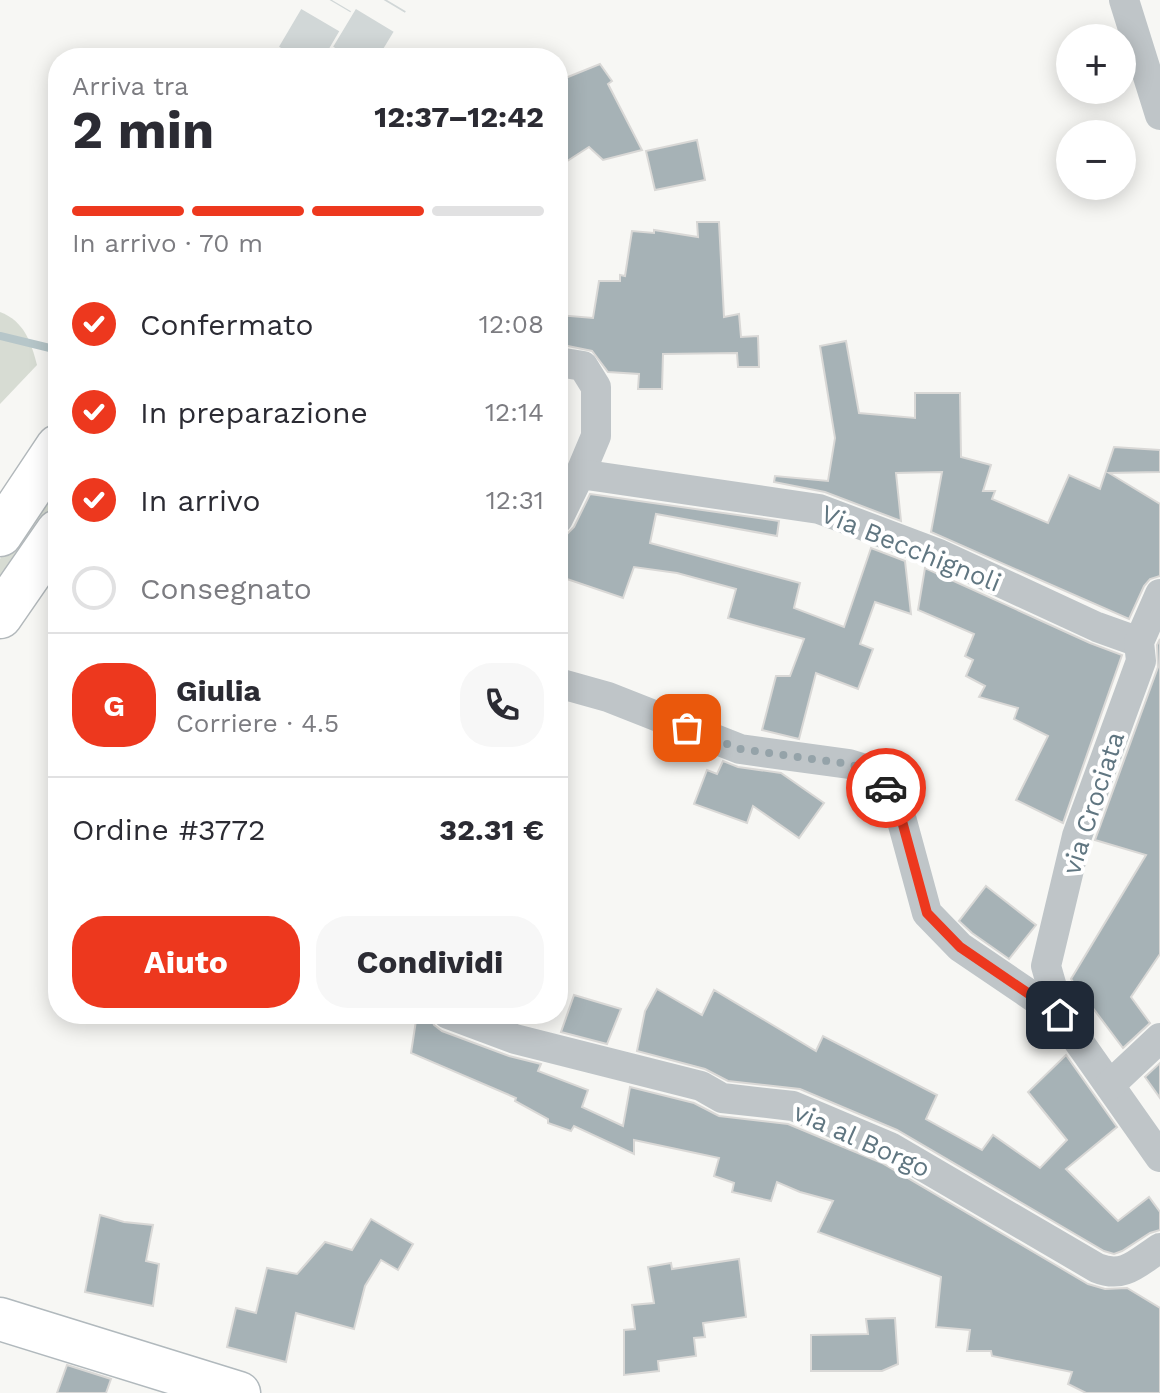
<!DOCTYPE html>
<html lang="it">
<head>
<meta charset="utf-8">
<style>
	body { margin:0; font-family:"Work Sans",sans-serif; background:#f7f7f7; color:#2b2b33; height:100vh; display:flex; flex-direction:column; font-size:30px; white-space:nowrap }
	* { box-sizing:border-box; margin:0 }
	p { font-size:26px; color:#7c7c81 }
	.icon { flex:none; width:44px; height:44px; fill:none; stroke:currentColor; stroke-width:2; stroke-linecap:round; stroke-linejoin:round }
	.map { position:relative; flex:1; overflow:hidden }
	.drawer { position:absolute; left:48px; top:48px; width:520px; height:976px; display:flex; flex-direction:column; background:#fff; border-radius:32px; box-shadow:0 4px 20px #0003 }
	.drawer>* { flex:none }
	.fabs { position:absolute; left:1056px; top:24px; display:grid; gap:16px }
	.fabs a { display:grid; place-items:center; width:80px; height:80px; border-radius:50%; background:#fff; box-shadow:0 4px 20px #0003; font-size:40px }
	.pin { position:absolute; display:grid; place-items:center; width:68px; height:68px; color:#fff; margin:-34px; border-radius:16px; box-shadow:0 4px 12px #0006 }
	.courier { position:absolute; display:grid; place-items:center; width:80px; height:80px; margin:-40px; border:6px solid #ed381e; border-radius:50%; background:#fff; color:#222; box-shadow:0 2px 10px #0007 }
	.overview em { font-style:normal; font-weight:700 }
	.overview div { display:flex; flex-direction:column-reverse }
	.overview { display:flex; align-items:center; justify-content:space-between; height:136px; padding:0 24px }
	h1 { font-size:52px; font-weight:700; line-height:60px }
	.bar { display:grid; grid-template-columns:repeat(4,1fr); gap:12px 8px; align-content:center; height:96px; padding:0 24px }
	.bar i { height:10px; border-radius:6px; background:#e1e1e2 }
	.bar .selected { background:#ed381e }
	.bar p { grid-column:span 4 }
	.line { display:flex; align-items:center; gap:20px; padding:0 24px; border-top:2px solid #e1e1e2 }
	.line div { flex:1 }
	.round { display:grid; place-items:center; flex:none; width:84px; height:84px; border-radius:32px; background:#f7f7f7 }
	ol { padding:0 24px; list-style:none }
	li { display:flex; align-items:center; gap:24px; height:88px }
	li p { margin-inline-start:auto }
	li .icon { padding:8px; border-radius:50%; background:#ed381e; color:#fff; stroke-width:4 }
	li:last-child { color:#7c7c81 }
	li i { width:44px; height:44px; border:4px solid #e1e1e2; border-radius:50% }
	.cta { display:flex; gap:16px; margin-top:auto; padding:16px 24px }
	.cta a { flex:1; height:92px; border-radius:32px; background:#ed381e; color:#fff; font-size:32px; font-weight:700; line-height:92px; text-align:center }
	.cta a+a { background:#f7f7f7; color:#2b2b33 }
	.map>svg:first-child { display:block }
	.green { fill:#d7dcd3 }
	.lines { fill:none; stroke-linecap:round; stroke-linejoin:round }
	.stream { stroke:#b6c6c9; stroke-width:8 }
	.building { fill:#a6b2b6; stroke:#d9d8d6; stroke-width:2 }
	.highway-tunnel { stroke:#d1d7d7; stroke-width:44; stroke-dasharray:44 22; stroke-linecap:butt }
	.secondary-casing { stroke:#b1b9bd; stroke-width:45 }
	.highway-casing { stroke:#b2b8bb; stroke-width:47 }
	.street { stroke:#bfc5c8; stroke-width:30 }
	.secondary { stroke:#fff; stroke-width:42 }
	.highway { stroke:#fff; stroke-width:44 }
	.done { stroke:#95a3a9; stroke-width:8; stroke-dasharray:0 14.4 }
	.route { stroke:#ed381e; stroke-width:10 }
	.labels { text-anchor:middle; stroke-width:8; stroke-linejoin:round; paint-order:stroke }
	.street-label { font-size:26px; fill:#607681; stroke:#fff }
</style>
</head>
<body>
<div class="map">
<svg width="1160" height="1393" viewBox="0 0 1160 1393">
	<rect width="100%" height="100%" fill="#f7f7f4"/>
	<g class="green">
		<path d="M0 312C24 321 31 342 37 365L0 404Z"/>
		<polygon points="58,476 58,501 0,587 0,559"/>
	</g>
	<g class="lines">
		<polyline class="stream" points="0,336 58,350"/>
	</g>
	<g class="building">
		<polygon points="600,64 612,81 608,84 642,150 603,160 589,147 558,167 558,81"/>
		<polygon points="697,140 705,180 655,190 646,151"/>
		<polygon points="697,222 719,222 724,317 739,314 741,337 758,336 759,367 738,367 737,353 663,354 662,389 638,389 639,374 608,372 592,351 558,344 558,315 593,318 599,281 620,281 620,275 625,276 632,231 654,233 654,230 698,237"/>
		<polygon points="846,341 859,413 915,418 915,393 960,393 961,457 991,465 983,491 995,491 992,499 1048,523 1069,475 1100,489 1114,447 1160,450 1160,472 1109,473 1160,504 1160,576 1150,579 1144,586 1129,619 931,532 942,472 896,473 901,521 825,492 774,482 775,476 828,481 835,438 820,346"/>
		<polygon points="590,494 779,521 777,536 656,514 650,543 800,583 794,608 844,627 871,548 905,561 911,614 875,602 860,644 873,649 858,689 816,673 799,739 762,730 776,676 790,676 804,639 728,618 736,589 677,573 634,567 623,598 558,576 558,550 566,535 574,527"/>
		<polygon points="925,568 1090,643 1122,655 1063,823 1016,800 1048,736 1014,719 1018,708 979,697 985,686 966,676 973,660 965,656 974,634 918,610"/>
		<polygon points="1160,639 1160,954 1131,997 1150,1023 1123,1048 1071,979 1146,855 1095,840 1158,667 1157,645"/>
		<polygon points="723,761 738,767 781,773 824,803 799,838 753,806 747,823 694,804 707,770 717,774"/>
		<polygon points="986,886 1036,925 1009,959 972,933 959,921"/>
		<polygon points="657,989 702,1015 714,990 816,1051 823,1036 937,1095 926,1119 982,1150 993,1135 1040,1168 1067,1140 1028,1092 1066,1055 1117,1127 1066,1169 1118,1221 1149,1197 1160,1212 1160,1230 1150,1233 1122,1251 1114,1254 1104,1251 897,1130 800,1089 728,1081 705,1069 637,1051 645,1011"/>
		<polygon points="574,995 621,1009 607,1044 561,1032"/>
		<polygon points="417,1014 430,1014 434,1025 442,1031 509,1056 541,1064 538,1071 588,1090 582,1107 623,1126 630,1087 694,1103 719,1116 788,1124 882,1163 1088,1284 1105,1289 1127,1288 1160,1308 1160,1393 1086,1393 1068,1384 1072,1372 992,1356 991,1351 967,1351 970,1330 936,1327 941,1277 818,1232 833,1201 800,1192 777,1182 771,1201 732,1192 734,1183 714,1176 719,1158 634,1140 634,1154 574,1126 571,1131 548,1123 548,1119 515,1101 516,1098 411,1053"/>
		<polygon points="1160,1063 1160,1098 1145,1077"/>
		<polygon points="100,1215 124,1222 153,1225 146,1261 159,1264 153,1306 85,1292"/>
		<polygon points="371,1219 413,1244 398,1270 381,1260 365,1286 354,1329 296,1313 286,1362 227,1347 236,1308 256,1313 267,1268 297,1274 325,1242 352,1250"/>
		<polygon points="739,1259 746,1317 703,1323 705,1337 694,1338 696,1356 658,1361 659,1371 624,1375 624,1330 635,1329 632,1305 654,1303 648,1267 671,1263 672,1269"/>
		<polygon points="895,1318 898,1364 882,1371 811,1371 811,1335 868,1334 866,1319"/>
		<polygon points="67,1365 111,1379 106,1393 57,1393"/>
	</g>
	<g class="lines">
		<g class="highway-tunnel">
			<polyline points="298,58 332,0"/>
			<polyline points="352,58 387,0"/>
		</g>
		<g class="secondary-casing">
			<polyline id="secondary" points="0,1319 239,1393"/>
		</g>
		<g class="highway-casing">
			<g id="highway">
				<polyline points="0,534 58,447"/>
				<polyline points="0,616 58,532"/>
			</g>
		</g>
		<g class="street">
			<polyline points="1124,0 1160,115"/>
			<polyline points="558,362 583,366 596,387 596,436 580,474"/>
			<polyline points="558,519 580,474 819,509 939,554 1097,627 1139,642"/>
			<polyline points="558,683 608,697 740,749 849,764 872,771 896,799 927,913 960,947 1060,1015 1160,1157"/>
			<path d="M448 1014 515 1039 701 1086 722 1098 793 1106 890 1147 1097 1268C1124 1279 1137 1263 1160 1248"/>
			<polyline points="1060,1015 1046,966 1077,836 1141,661 1139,642 1160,594"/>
			<polyline points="1110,1085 1160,1038"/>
		</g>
		<use href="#secondary" class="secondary"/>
		<use href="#highway" class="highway"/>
	</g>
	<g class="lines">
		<polyline class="done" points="687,728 740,749 849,764 872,771 886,788"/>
		<polyline class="route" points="886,788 896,799 927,913 960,947 1060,1015"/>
	</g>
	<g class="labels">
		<g class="street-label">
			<text transform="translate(911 548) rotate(22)" y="9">Via Becchignoli</text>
			<text transform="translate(1093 803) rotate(-72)" y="9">via Crociata</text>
			<text transform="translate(862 1140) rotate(24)" y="9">via al Borgo</text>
		</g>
	</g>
</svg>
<div class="fabs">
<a>+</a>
<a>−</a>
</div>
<div class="pin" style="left:687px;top:728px;background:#ea580c"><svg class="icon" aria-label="bag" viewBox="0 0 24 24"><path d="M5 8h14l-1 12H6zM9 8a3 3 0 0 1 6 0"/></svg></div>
<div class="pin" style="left:1060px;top:1015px;background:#1f2937"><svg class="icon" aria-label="home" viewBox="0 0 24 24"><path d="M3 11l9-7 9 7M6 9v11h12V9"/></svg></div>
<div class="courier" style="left:886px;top:788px"><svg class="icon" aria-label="car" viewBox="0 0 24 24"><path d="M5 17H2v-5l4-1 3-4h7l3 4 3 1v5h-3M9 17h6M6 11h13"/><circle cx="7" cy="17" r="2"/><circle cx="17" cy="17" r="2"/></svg></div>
<section class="drawer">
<div class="overview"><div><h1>2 min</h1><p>Arriva tra</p></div><em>12:37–12:42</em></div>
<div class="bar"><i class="selected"></i><i class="selected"></i><i class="selected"></i><i></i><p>In arrivo · 70 m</p></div>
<ol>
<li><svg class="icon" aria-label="check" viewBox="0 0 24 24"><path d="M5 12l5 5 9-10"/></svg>Confermato<p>12:08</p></li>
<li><svg class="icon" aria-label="check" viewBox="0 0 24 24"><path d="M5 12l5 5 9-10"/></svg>In preparazione<p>12:14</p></li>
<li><svg class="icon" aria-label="check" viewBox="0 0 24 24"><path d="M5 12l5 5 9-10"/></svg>In arrivo<p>12:31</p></li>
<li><i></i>Consegnato</li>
</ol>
<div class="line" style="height:144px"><b class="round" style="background:#ed381e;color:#fff">G</b><div><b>Giulia</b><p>Corriere · 4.5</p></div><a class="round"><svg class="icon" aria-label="phone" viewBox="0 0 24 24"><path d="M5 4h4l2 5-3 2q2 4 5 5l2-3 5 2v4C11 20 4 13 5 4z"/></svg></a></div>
<div class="line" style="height:104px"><div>Ordine #3772</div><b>32.31 €</b></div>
<div class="cta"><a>Aiuto</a><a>Condividi</a></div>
</section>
</div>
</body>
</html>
